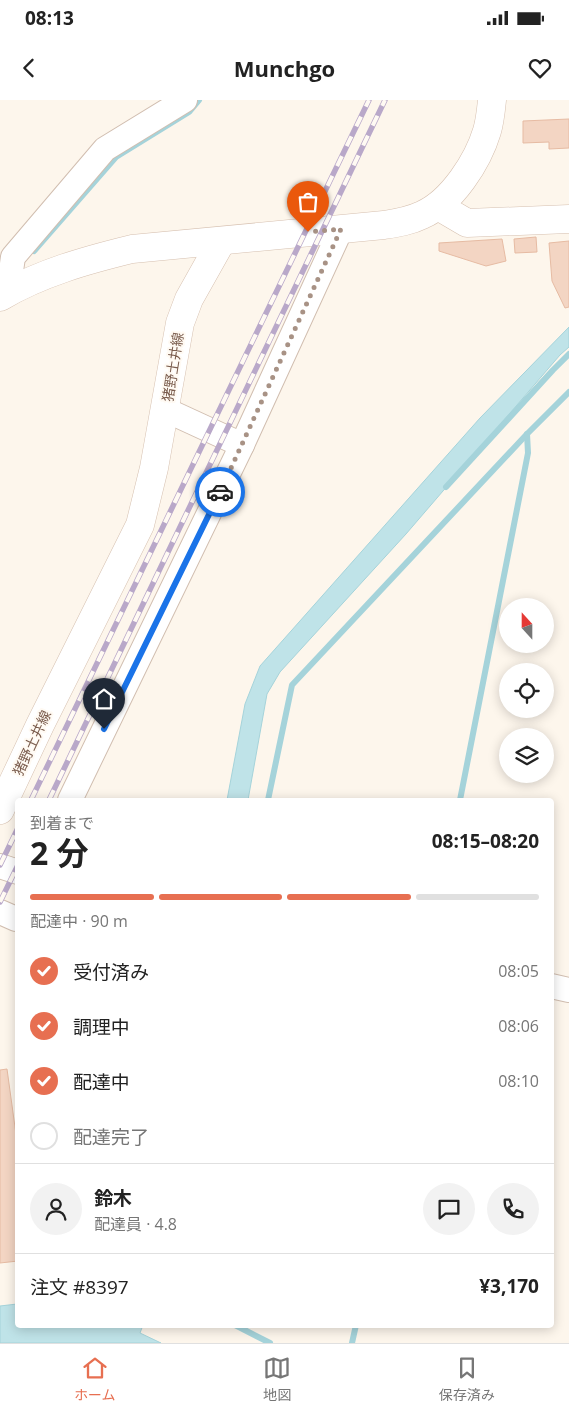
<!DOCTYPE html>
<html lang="ja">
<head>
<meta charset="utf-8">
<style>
	body { margin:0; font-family:"Open Sans","Noto Sans JP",sans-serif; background:#f2f2f2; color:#222; height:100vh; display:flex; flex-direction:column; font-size:19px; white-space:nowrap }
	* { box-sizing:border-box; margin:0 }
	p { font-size:16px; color:#767676 }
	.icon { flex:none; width:28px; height:28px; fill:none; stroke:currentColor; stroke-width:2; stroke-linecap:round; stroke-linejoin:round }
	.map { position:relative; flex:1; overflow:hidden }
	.drawer { position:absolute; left:15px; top:698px; width:539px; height:530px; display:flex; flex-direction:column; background:#fff; border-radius:5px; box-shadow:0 2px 12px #0003 }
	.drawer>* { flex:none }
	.needle { width:32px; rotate:339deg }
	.fabs { position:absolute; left:499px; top:498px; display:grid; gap:10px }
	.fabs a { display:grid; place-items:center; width:55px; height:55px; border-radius:50%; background:#fff; box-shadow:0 2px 12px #0003; font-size:25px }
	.pin { position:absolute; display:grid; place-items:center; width:42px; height:42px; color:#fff; margin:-51px -21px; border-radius:50% 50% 50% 0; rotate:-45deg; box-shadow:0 0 5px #0007 }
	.pin .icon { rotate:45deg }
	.courier { position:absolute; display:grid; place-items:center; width:50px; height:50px; margin:-25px; border:4px solid #1a73e8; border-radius:50%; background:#fff; color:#222; box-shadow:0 1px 6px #0007 }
	.head em { font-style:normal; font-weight:700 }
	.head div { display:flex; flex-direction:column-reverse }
	.head { display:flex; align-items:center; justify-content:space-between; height:85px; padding:0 15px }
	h1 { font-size:32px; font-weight:700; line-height:38px }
	.bar { display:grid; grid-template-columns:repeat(4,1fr); gap:8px 5px; align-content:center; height:60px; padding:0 15px }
	.bar i { height:6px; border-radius:4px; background:#e0e0e0 }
	.bar .active { background:#e76f51 }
	.bar p { grid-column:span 4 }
	.line { display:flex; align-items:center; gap:12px; padding:0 15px; border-top:1px solid #e0e0e0 }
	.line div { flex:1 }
	.round { display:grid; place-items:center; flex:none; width:52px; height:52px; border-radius:26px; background:#f2f2f2 }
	ol { padding:0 15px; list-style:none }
	li { display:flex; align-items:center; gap:15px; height:55px }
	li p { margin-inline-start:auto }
	li .icon { padding:5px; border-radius:50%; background:#e76f51; color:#fff; stroke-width:4 }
	li:last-child { color:#767676 }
	li i { width:28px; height:28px; border:2px solid #e0e0e0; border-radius:50% }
	.status { display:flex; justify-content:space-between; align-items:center; height:35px; padding:0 25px; background:#fff; direction:ltr }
	.status svg { height:14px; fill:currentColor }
	header { display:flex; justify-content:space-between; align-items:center; height:65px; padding:0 15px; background:#fff; font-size:22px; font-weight:700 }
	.tabs { display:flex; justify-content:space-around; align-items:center; height:70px; border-top:1px solid #e0e0e0; background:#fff; font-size:14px; color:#767676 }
	.tabs a { display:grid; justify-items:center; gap:2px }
	.tabs .active { color:#e76f51 }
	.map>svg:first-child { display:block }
	.water { fill:#bfe3e8; stroke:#a5d3da }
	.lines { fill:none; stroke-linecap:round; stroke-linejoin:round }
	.stream { stroke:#a5d3da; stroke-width:6 }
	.building { fill:#f3d5c3; stroke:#e6bba3 }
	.street-casing { stroke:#d1beb0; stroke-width:26 }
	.secondary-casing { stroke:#d6c0b0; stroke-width:29 }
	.street { stroke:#fff; stroke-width:24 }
	.secondary { stroke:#fff; stroke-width:28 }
	.rail-casing { stroke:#b9a8c9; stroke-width:5.5 }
	.rail { stroke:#fffaf3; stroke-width:4; stroke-dasharray:11; stroke-linecap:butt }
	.done { stroke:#a89285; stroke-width:5; stroke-dasharray:0 9 }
	.route { stroke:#1a73e8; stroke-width:6 }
	.labels { text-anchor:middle; stroke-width:4; stroke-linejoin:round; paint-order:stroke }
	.street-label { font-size:14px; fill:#7a5c4d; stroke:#fffaf3 }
</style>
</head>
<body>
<div class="status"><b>08:13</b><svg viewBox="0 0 49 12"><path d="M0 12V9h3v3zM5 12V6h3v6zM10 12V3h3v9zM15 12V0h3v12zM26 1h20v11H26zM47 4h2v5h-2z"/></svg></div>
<header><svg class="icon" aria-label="back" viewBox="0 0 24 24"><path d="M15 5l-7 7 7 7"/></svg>Munchgo<svg class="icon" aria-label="heart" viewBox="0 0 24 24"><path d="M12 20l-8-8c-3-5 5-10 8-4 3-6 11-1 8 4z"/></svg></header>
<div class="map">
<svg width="569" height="1243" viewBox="0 0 569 1243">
	<rect width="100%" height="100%" fill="#fdf6ec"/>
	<g class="water">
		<polygon points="569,227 569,247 560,255 406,434 280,572 267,594 248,700 227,700 245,604 260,566 480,318"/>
		<polygon points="17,1204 18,1225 143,1225 140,1233 161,1243 0,1243 0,1206"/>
	</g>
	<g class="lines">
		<g class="stream">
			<polyline points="34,151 116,57 189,12 199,0"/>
			<polyline points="446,387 553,270 569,254"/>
			<polyline points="268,700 292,585 527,334 569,292"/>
			<polyline points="460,700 528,353 527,334"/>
			<polyline points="235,1225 270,1243"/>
			<polyline points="352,1243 356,1225"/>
		</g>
	</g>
	<g class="building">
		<polygon points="569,19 569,48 549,49 549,42 523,43 523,21"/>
		<polygon points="536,137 537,152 515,153 514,139"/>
		<polygon points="502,139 506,161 486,166 439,151 439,143"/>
		<polygon points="569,141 569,207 565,208 552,181 549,143"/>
		<polygon points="7,969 18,1049 18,1161 0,1163 0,970"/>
	</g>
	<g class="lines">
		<g class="street-casing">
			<g id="street">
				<polyline points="8,192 13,157 105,49 185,0"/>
				<polyline points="166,310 242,345"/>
				<polyline points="70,700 242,345 341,129"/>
				<polyline points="0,766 18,772"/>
				<polyline points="0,812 16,819"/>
				<polyline points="551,886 569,890"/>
			</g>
		</g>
		<g class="secondary-casing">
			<g id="secondary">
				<polyline points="438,106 467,123 569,119"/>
				<path d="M0 197C40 173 87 160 132 149L384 125C397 123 410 121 422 115 452 102 478 61 487 31 490 21 491 10 492 0"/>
				<polyline points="0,710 40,625 140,425 154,368 180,223 189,199 221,142"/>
			</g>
		</g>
		<use href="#street" class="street"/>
		<use href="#secondary" class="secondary"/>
		<g class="rail-casing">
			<g id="rail">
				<polyline points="31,700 369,0"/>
				<polyline points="49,700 385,0"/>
				<polyline points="0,765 18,728"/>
				<polyline points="0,802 18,765"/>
			</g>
		</g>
		<use href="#rail" class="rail"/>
	</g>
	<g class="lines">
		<polyline class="done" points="220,392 341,129 308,132"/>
		<polyline class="route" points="104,629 220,392"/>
	</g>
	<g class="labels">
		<g class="street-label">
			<text transform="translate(173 267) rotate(-81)" y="5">猪野土井線</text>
			<text transform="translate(32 643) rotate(-65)" y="5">猪野土井線</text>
		</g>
	</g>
</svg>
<div class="fabs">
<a><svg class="needle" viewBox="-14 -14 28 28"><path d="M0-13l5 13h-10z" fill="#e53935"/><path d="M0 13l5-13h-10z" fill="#767676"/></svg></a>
<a><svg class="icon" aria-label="locate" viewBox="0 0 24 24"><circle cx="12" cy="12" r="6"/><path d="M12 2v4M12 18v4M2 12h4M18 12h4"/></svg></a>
<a><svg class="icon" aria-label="layers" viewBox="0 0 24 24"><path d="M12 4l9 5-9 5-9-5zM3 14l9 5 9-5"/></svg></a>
</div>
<div class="pin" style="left:308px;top:132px;background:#ea580c"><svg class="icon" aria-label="bag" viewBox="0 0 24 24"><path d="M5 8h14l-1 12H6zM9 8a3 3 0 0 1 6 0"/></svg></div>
<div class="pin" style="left:104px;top:629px;background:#1f2937"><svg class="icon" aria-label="home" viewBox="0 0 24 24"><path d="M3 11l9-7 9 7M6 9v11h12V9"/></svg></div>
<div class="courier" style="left:220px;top:392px"><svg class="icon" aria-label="car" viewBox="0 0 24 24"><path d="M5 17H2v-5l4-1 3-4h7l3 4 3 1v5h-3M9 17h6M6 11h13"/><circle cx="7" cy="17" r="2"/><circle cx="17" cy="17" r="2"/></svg></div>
<section class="drawer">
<div class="head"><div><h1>2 分</h1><p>到着まで</p></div><em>08:15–08:20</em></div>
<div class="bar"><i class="active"></i><i class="active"></i><i class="active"></i><i></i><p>配達中 · 90 m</p></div>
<ol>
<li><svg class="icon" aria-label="check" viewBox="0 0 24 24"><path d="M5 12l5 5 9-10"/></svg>受付済み<p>08:05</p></li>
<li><svg class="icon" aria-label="check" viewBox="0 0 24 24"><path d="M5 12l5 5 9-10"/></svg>調理中<p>08:06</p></li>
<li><svg class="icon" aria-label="check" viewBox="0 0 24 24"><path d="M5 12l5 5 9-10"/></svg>配達中<p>08:10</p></li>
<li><i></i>配達完了</li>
</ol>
<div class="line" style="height:90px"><a class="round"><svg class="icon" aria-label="person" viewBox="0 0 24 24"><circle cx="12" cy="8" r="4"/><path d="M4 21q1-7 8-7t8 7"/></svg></a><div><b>鈴木</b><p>配達員 · 4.8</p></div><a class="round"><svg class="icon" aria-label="chat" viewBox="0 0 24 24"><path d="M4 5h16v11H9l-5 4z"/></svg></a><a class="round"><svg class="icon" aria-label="phone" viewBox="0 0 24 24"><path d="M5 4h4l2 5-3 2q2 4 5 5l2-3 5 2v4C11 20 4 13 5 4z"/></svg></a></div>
<div class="line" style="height:65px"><div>注文 #8397</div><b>¥3,170</b></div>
</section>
</div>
<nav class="tabs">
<a class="active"><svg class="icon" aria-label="home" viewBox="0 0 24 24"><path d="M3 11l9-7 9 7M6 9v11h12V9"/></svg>ホーム</a>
<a><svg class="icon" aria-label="map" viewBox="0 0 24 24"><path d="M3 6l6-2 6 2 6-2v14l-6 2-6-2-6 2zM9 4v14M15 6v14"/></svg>地図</a>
<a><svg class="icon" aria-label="saved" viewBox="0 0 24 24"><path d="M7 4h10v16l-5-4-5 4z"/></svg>保存済み</a>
</nav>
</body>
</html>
